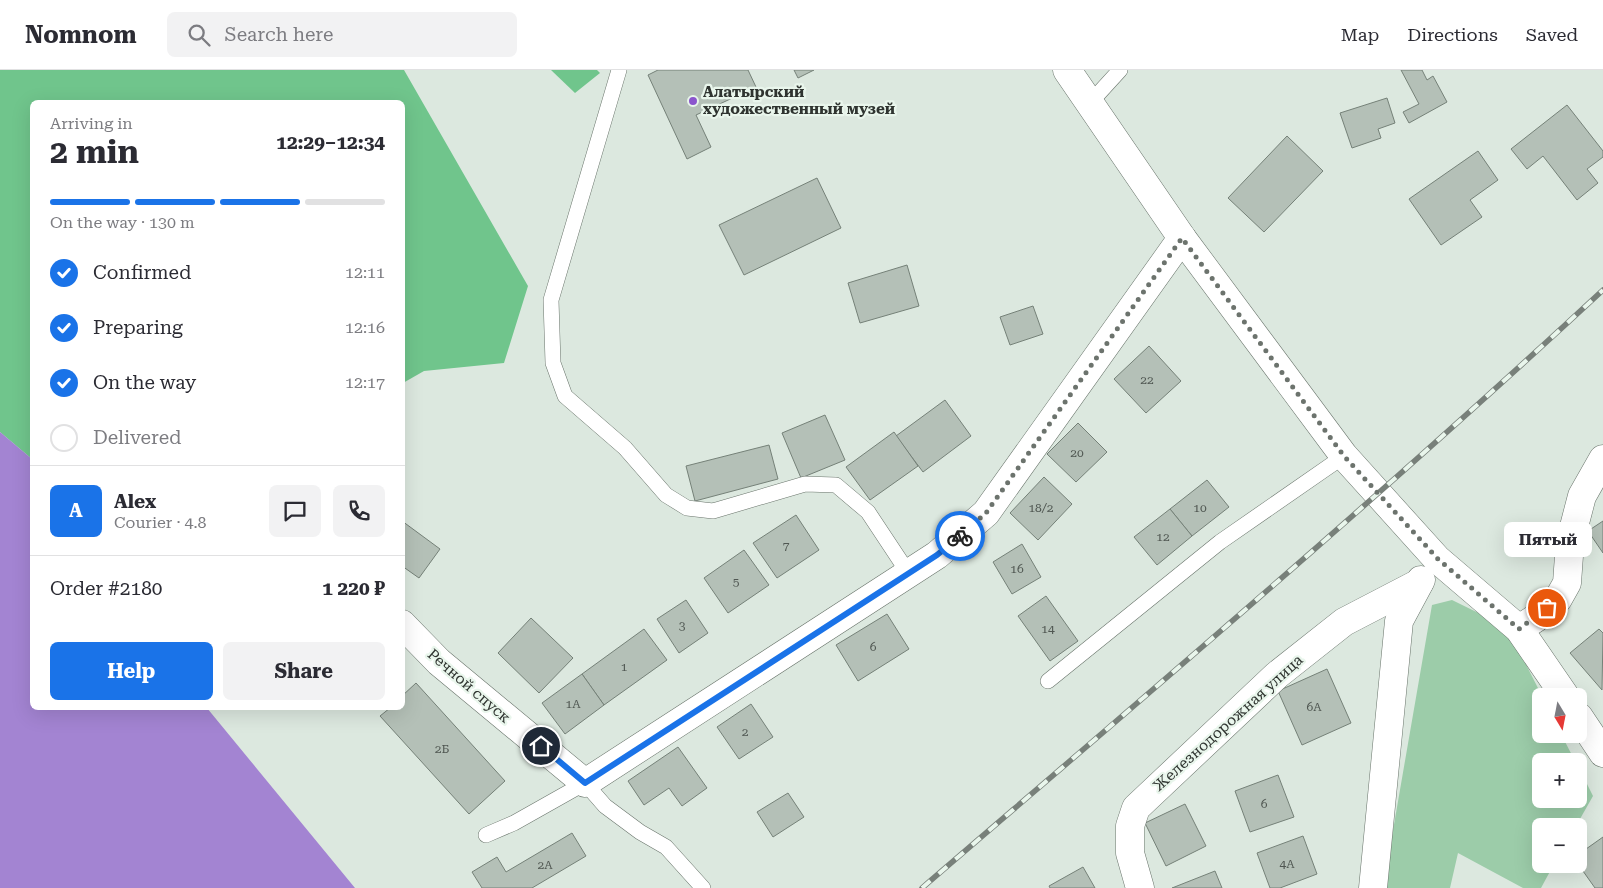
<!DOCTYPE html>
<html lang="en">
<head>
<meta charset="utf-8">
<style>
	body { margin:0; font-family:"Roboto Serif",serif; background:#f2f2f3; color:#2b2b33; height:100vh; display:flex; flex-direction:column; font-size:19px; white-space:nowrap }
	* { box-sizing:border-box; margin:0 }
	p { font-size:16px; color:#7c7c81 }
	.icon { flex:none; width:28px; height:28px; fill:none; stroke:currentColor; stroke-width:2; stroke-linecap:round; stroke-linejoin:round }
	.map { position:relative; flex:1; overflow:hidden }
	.drawer { position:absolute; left:30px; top:30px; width:375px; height:610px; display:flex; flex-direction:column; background:#fff; border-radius:8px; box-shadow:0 5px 20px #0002 }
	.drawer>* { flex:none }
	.needle { width:32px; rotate:170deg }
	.controls { position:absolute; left:1532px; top:618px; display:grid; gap:10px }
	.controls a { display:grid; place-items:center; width:55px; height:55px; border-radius:8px; background:#fff; box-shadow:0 5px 20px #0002; font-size:25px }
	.pin { position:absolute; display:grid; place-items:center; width:42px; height:42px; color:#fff; margin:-21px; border:2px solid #fff; border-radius:50%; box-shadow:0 1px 5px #0007 }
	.courier { position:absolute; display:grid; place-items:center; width:50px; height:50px; margin:-25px; border:4px solid #1a73e8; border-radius:50%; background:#fff; color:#222; box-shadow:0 1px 6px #0007 }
	.bubble { position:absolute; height:35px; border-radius:8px; background:#fff; box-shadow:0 5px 20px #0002; font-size:16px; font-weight:700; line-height:35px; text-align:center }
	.summary em { font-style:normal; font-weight:700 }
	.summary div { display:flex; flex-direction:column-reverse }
	.summary { display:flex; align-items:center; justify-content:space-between; height:85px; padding:0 20px }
	h1 { font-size:32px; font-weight:700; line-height:38px }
	.bar { display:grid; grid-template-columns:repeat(4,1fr); gap:8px 5px; align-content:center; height:60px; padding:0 20px }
	.bar i { height:6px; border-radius:4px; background:#e1e1e2 }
	.bar .active { background:#1a73e8 }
	.bar p { grid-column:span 4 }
	.line { display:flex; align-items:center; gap:12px; padding:0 20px; border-top:1px solid #e1e1e2 }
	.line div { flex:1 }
	.round { display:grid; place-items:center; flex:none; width:52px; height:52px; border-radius:8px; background:#f2f2f3 }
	ol { padding:0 20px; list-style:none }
	li { display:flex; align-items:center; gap:15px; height:55px }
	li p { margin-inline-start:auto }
	li .icon { padding:5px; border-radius:50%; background:#1a73e8; color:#fff; stroke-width:4 }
	li:last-child { color:#7c7c81 }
	li i { width:28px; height:28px; border:2px solid #e1e1e2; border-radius:50% }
	.primary-button { display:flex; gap:10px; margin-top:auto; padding:10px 20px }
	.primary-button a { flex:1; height:58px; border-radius:8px; background:#1a73e8; color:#fff; font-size:20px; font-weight:700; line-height:58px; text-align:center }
	.primary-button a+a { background:#f2f2f3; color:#2b2b33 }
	header { display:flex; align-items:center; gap:30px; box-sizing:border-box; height:70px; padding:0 25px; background:#fff; border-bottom:1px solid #e1e1e2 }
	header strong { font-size:24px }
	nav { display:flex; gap:28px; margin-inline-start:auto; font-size:18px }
	.search { width:350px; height:45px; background:#f2f2f3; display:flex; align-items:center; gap:12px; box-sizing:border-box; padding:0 18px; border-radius:8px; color:#7c7c81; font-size:19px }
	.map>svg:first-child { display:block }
	.green { fill:#9ccca9 }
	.forest { fill:#70c58c }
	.water { fill:#a384d2 }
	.building { fill:#b4c0b7; stroke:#758178 }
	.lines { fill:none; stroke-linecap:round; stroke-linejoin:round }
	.service-casing { stroke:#69746b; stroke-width:16 }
	.minor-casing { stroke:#69746b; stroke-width:29 }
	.service { stroke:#fff; stroke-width:15 }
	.minor { stroke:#fff; stroke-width:28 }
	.rail-casing { stroke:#78807a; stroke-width:5.5 }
	.rail { stroke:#e9f6ec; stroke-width:4; stroke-dasharray:11; stroke-linecap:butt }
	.done { stroke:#6c736d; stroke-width:5; stroke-dasharray:0 9 }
	.route { stroke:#1a73e8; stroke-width:6 }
	.poi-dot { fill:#8b55cd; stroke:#e9f6ec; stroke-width:2 }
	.labels { text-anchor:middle; stroke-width:4.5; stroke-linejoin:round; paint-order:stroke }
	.number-label { font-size:12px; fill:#505752 }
	.poi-label { font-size:15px; font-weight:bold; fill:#2f3430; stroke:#e9f6ec; text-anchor:start }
	.street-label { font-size:15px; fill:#2f3430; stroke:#e9f6ec }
</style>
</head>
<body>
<header>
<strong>Nomnom</strong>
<div class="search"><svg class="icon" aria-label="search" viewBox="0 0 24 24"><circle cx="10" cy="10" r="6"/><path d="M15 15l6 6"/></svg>Search here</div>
<nav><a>Map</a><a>Directions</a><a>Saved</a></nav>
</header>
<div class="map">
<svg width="1603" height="818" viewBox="0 0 1603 818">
	<rect width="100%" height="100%" fill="#dce8df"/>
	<polygon class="green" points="1452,530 1507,557 1542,626 1541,664 1561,664 1575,691 1541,691 1541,729 1579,729 1579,698 1593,726 1576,756 1541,756 1541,794 1554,794 1541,818 1523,818 1458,783 1450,818 1383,818 1432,535"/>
	<g class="forest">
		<polygon points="0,0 404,0 528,216 504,293 424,301 403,313 402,32 32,32 32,389 0,362"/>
		<polygon points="551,0 597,0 600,3 575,23"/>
	</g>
	<polygon class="water" points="0,362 32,389 32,638 207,638 355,818 0,818"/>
	<g class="building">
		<polygon points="658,0 748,0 756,17 696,45 711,77 687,89 648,5"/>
		<polygon points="794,0 814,0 798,8"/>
		<polygon points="1401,0 1422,0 1427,10 1433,6 1447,32 1409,53 1403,42 1419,34"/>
		<polygon points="1387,28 1395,53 1378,59 1381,68 1352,78 1340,43"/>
		<polygon points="1567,35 1603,81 1603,87 1587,99 1598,113 1577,130 1543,86 1527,99 1511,79"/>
		<polygon points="1287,66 1323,101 1264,162 1228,128"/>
		<polygon points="1478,81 1498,110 1470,130 1482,147 1441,175 1409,129"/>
		<polygon points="817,108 841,158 744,205 719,155"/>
		<polygon points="907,195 919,236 860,253 848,213"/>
		<polygon points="1033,236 1043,264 1010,275 1000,247"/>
		<polygon points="1149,276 1181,311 1146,343 1114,309"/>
		<polygon points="945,330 971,366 923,402 896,366"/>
		<polygon points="825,345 845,390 801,408 782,363"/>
		<polygon points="1078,353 1107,382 1076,412 1047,384"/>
		<polygon points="894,362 918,396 870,430 846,397"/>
		<polygon points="769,375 778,409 695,431 686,396"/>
		<polygon points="1044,407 1072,434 1038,470 1010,443"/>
		<polygon points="1207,410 1229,437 1192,466 1170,439"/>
		<polygon points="1170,439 1192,466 1157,495 1134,467"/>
		<polygon points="796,445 819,480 777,508 753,473"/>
		<polygon points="402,451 440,479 419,508 402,496"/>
		<polygon points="1603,451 1603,483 1588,461"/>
		<polygon points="1022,474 1041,507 1012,524 993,492"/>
		<polygon points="744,480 769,515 728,543 704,508"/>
		<polygon points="1046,526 1078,571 1050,591 1018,546"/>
		<polygon points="686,530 708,563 679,583 657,549"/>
		<polygon points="887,544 909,579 858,611 836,575"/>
		<polygon points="531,548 573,588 539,623 498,583"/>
		<polygon points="644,559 667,590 604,635 582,604"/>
		<polygon points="1599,559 1603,563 1602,620 1570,583"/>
		<polygon points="1327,599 1351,653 1302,675 1278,621"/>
		<polygon points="582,604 604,635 565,664 542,633"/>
		<polygon points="416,613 505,711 469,744 380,646 390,638 402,638 402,626"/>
		<polygon points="751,634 773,667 739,689 717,657"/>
		<polygon points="678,677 707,718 682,736 669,718 644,735 628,711"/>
		<polygon points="1278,705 1294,747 1250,762 1235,721"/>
		<polygon points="788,723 804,747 773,767 757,742"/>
		<polygon points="1185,734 1206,776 1166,796 1145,753"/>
		<polygon points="572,763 586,786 532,818 482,818 472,802 497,787 506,802"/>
		<polygon points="1303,766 1317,804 1280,818 1270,818 1257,783"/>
		<polygon points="1603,767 1603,818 1595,818 1578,794 1579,784"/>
		<polygon points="1083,797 1095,818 1050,818 1049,816"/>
		<polygon points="1215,801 1222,818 1172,818"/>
	</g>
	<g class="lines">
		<g class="service-casing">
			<g id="service">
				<polyline points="619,0 551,230 553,293 565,326 625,378 666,425 687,438 713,441 805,414 836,415 868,442 909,504"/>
				<polyline points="1089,34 1120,0"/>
				<polyline points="1048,611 1220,472 1344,386"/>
				<polyline points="486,765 514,753 585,713 605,736 640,762 666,777 703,818"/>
			</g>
		</g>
		<g class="minor-casing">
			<g id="minor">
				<polyline points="1067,0 1182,168 1344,386 1437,489 1519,559 1565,626"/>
				<polyline points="402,554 439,592 585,713 937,485 986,443 1182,168"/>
				<polyline points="1519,559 1536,548 1558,529 1567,513 1570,472 1582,426 1603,389"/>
				<polyline points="1579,647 1603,683"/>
				<polyline points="1140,818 1130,783 1130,756 1136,738 1277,605 1344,552 1419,513"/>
				<polyline points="1373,818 1399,551 1421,510"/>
			</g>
		</g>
		<use href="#service" class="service"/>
		<use href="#minor" class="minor"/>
		<g class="rail-casing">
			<path id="rail" d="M922 818C1151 621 1382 425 1603 220"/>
		</g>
		<use href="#rail" class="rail"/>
	</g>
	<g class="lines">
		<polyline class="done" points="960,466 986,443 1182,168 1344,386 1438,489 1519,559 1547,538"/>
		<polyline class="route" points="541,676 585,713 937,485 960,466"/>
	</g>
	<circle class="poi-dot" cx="693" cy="31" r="5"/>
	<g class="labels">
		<g class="number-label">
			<text x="1147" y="314">22</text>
			<text x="1077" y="387">20</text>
			<text x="1041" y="442">18/2</text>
			<text x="1200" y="442">10</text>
			<text x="1163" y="471">12</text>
			<text x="786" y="480">7</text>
			<text x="1017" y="503">16</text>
			<text x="736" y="516">5</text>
			<text x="682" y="560">3</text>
			<text x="1048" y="563">14</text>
			<text x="873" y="581">6</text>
			<text x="624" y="601">1</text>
			<text x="573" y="638">1А</text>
			<text x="1314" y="641">6А</text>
			<text x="745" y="666">2</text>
			<text x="442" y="683">2Б</text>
			<text x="1264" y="738">6</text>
			<text x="1287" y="798">4А</text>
			<text x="545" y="799">2А</text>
		</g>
		<g class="poi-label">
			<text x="703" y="27">Алатырский<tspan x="703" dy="17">художественный музей</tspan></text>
		</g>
		<g class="street-label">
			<text transform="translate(469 616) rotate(41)" y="5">Речной спуск</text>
			<text transform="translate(1228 653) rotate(-42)" y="5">Железнодорожная улица</text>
		</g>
	</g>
</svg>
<div class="controls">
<a><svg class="needle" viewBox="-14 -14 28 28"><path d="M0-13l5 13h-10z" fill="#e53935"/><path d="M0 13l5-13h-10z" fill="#7c7c81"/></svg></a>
<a>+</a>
<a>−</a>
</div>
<div class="pin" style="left:1547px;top:538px;background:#ea580c"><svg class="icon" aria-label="bag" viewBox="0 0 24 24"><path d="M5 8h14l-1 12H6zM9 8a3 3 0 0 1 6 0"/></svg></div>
<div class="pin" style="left:541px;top:676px;background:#1f2937"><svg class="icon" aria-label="home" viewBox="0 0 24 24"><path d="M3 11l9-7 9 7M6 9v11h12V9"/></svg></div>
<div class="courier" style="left:960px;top:466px"><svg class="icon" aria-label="bike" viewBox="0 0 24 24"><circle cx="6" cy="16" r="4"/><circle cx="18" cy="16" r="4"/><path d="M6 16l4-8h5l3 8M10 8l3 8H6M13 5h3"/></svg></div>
<div class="bubble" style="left:1504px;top:452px;width:88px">Пятый</div>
<section class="drawer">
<div class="summary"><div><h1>2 min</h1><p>Arriving in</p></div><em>12:29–12:34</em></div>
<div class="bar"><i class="active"></i><i class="active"></i><i class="active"></i><i></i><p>On the way · 130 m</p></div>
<ol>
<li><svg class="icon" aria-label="check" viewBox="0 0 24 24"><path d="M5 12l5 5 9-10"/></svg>Confirmed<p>12:11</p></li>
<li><svg class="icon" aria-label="check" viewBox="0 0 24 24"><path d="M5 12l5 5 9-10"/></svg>Preparing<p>12:16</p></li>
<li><svg class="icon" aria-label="check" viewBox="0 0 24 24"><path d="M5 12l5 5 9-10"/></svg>On the way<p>12:17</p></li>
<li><i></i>Delivered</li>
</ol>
<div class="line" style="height:90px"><b class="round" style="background:#1a73e8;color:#fff">A</b><div><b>Alex</b><p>Courier · 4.8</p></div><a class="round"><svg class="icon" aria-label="chat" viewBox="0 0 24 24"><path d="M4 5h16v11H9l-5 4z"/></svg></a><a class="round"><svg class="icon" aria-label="phone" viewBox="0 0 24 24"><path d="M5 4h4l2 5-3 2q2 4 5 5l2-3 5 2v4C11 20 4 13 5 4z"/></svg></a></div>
<div class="line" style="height:65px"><div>Order #2180</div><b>1 220 ₽</b></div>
<div class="primary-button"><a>Help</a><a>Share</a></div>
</section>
</div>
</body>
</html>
